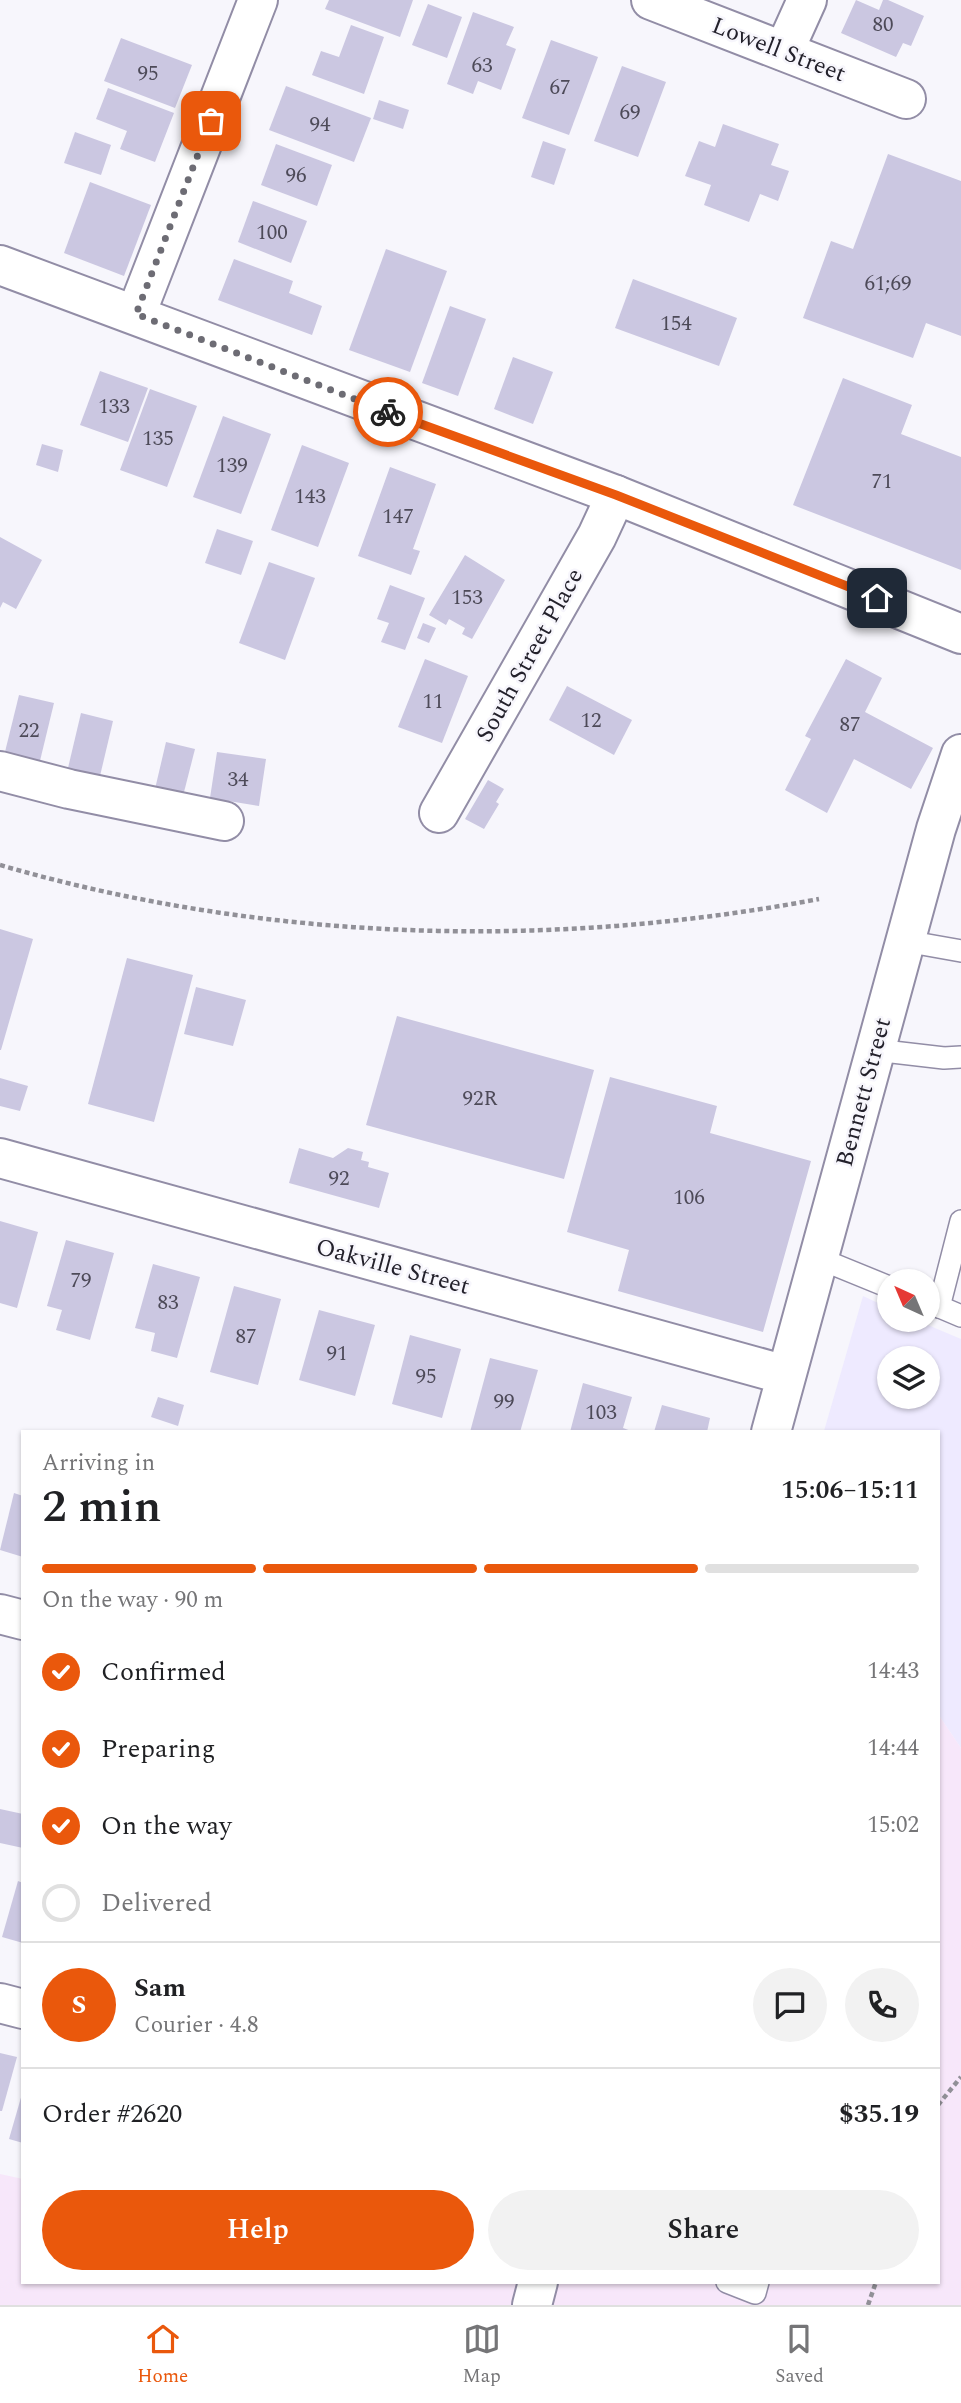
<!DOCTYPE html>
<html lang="en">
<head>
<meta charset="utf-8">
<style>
	body { margin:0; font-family:Spectral,serif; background:#f2f2f2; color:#202124; height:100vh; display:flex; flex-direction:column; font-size:26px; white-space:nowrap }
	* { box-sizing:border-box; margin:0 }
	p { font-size:23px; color:#757577 }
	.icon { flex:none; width:38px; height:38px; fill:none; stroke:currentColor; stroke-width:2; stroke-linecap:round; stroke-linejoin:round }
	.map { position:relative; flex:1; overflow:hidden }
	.details { position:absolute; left:21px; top:1430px; width:919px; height:854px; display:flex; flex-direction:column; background:#fff; border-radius:0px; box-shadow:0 2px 5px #0004 }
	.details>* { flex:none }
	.needle { width:46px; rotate:316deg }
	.fabs { position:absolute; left:877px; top:1269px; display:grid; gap:14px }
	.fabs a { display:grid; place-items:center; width:63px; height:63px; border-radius:50%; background:#fff; box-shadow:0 2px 5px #0004; font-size:35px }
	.pin { position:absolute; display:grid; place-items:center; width:60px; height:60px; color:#fff; margin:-30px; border-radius:14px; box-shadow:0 4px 10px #0006 }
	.courier { position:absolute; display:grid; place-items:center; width:70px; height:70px; margin:-35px; border:5px solid #ea580c; border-radius:50%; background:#fff; color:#222; box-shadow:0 2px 9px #0007 }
	.headline em { font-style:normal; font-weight:600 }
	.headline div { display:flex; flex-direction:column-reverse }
	.headline { display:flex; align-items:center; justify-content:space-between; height:119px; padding:0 21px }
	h1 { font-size:46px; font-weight:600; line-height:52px }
	.bar { display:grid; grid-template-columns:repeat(4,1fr); gap:10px 7px; align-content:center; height:84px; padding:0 21px }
	.bar i { height:9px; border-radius:5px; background:#e0e0e0 }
	.bar .active { background:#ea580c }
	.bar p { grid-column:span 4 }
	.line { display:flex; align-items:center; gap:18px; padding:0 21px; border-top:2px solid #e0e0e0 }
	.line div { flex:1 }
	.round { display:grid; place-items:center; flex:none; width:74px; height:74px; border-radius:37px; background:#f2f2f2 }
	ol { padding:0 21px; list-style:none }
	li { display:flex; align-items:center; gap:21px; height:77px }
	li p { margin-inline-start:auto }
	li .icon { padding:7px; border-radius:50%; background:#ea580c; color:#fff; stroke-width:4 }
	li:last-child { color:#757577 }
	li i { width:38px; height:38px; border:4px solid #e0e0e0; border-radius:50% }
	.cta { display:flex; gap:14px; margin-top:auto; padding:14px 21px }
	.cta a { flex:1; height:80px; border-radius:42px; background:#ea580c; color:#fff; font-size:28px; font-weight:600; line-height:80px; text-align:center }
	.cta a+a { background:#f2f2f2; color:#202124 }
	.menu { display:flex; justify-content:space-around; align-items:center; height:98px; border-top:2px solid #e0e0e0; background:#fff; font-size:19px; color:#757577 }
	.menu a { display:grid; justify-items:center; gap:4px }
	.menu .active { color:#ea580c }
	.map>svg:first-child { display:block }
	.built { fill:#eeeaff; fill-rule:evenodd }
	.industrial { fill:#f7e7fa }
	.building { fill:#cbc7e1 }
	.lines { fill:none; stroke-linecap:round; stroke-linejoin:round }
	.service-casing { stroke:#928da6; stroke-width:24 }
	.minor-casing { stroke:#928da6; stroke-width:42 }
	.path { stroke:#919097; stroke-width:4.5; stroke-dasharray:5 3.5; stroke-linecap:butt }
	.service { stroke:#fff; stroke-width:21 }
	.minor { stroke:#fff; stroke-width:38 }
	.done { stroke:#6d6c74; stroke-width:7; stroke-dasharray:0 12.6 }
	.route { stroke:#ea580c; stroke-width:9 }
	.labels { text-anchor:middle; stroke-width:5; stroke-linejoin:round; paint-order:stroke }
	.number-label { font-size:21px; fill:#4d4a58 }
	.street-label { font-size:24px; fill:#23212b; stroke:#f7f6fc }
</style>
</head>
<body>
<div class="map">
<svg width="961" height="2305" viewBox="0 0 961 2305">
	<rect width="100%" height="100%" fill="#f7f6fc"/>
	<path class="built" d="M863 1296 889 1308V1320H916L961 1339V1748L938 1714V1432L824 1431ZM889 1358H928V1396H889Z"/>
	<polygon class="industrial" points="938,1714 961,1748 961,2305 0,2305 0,2174 23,2179 23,2282 938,2282"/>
	<g class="building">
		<polygon points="329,0 413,0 400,37 325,9"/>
		<polygon points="856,0 879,10 883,0 888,0 924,16 911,46 903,43 896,57 841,33"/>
		<polygon points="428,4 462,17 447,58 412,45"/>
		<polygon points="473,12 514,27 506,45 516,49 501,90 478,81 473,94 447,84"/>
		<polygon points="351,25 384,37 364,94 312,75 321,51 339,57"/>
		<polygon points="121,38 192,65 175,108 104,81"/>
		<polygon points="551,40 598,57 569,135 522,118"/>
		<polygon points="622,66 666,82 638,157 594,141"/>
		<polygon points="286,86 371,118 354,162 269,130"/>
		<polygon points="108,88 174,113 155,162 120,149 127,131 96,119"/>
		<polygon points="379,100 409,110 403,129 373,119"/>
		<polygon points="723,124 779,144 771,165 789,171 778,201 760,194 749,222 704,205 711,185 685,176 699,141 715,147"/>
		<polygon points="75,132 111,145 101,175 64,163"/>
		<polygon points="543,141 566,149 554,185 531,177"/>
		<polygon points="276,144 332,165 317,206 261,185"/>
		<polygon points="888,154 961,181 961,336 926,323 913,358 803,318 831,241 853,249"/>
		<polygon points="90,182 151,205 124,276 64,253"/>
		<polygon points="253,201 307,221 291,263 238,242"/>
		<polygon points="386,249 447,271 410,372 349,350"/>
		<polygon points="234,259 293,281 289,293 322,306 312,335 218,300"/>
		<polygon points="633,279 737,318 719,366 615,328"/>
		<polygon points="450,306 486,319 458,396 422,383"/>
		<polygon points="513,357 553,372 533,424 494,409"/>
		<polygon points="100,371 148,388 128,442 80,425"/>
		<polygon points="843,378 912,405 901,434 961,457 961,570 793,505"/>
		<polygon points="150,389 197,406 167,487 120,470"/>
		<polygon points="223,416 271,434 241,514 193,497"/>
		<polygon points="42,444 63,450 58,472 36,465"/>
		<polygon points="302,445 349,463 318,547 271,530"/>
		<polygon points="390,467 436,484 413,549 420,551 411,575 358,556"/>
		<polygon points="217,529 253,541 241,575 205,563"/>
		<polygon points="0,537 42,560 16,609 3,602 0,608"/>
		<polygon points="465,555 505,580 472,639 462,634 465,628 449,619 446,625 429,615"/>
		<polygon points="269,562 315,578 285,660 239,643"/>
		<polygon points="390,585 425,598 405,650 381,642 389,623 377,619"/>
		<polygon points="423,623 436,628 429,643 417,638"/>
		<polygon points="425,659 468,676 442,743 398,727"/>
		<polygon points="846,659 882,678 865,712 933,748 911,789 854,759 827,813 785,790 811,739 805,736"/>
		<polygon points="567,686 632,720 614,755 549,720"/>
		<polygon points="19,695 54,703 39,765 4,756"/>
		<polygon points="81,713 113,721 100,776 68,768"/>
		<polygon points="166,742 195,749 183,796 155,789"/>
		<polygon points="217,752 266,759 259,806 210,798"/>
		<polygon points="488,780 504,789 496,802 499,804 484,829 465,819"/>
		<polygon points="0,929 33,939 1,1050 0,1050"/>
		<polygon points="127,958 193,975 154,1122 88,1104"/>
		<polygon points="196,987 246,1000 233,1046 184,1034"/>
		<polygon points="397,1016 594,1070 564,1179 366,1125"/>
		<polygon points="610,1077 717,1106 710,1133 811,1161 763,1332 618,1291 629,1250 567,1232"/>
		<polygon points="0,1078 28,1086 20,1111 0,1106"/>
		<polygon points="299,1148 333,1158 348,1148 363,1152 361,1160 369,1162 368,1167 389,1173 379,1208 289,1183"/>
		<polygon points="0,1221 38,1232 17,1308 0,1303"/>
		<polygon points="66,1240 114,1253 90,1340 56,1330 62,1310 47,1306"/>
		<polygon points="153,1264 200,1277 177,1358 151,1351 155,1333 135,1328"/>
		<polygon points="234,1286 281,1299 258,1385 210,1372"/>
		<polygon points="319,1310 375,1325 355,1396 299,1380"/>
		<polygon points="410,1335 461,1349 442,1418 392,1404"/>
		<polygon points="490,1358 538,1370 520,1432 470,1432"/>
		<polygon points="583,1383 632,1397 623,1428 634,1432 570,1432"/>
		<polygon points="158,1397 184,1405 178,1426 151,1417"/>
		<polygon points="662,1405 710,1418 707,1432 654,1432"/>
		<polygon points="14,1493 23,1496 23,1557 0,1550"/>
		<polygon points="0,1809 23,1814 23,1848 0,1843"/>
		<polygon points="18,1881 23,1883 23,1943 2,1937"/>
		<polygon points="0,2053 17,2057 2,2111 0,2111"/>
		<polygon points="22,2094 23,2094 23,2143 9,2139"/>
	</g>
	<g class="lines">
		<g class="service-casing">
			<g id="service">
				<polyline points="905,941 961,951"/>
				<polyline points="875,1050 944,1058 961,1057"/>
				<polyline points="818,1258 889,1287"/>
				<polyline points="928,1302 961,1316"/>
				<polyline points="939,1307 961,1221"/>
				<polyline points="727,2282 755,2293 758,2282"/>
			</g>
		</g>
		<g class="minor-casing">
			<g id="minor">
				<polyline points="651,0 906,99"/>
				<polyline points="784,51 807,0"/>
				<polyline points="0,265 616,495 961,634"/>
				<polyline points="136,314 258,0"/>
				<polyline points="0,771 69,789 224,821"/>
				<polyline points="439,813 597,536 616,495"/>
				<polyline points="0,1158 786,1375"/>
				<polyline points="771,1432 936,829 961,754"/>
				<polyline points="0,1614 23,1620"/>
				<polyline points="0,2003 23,2009"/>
				<polyline points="532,2305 538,2282"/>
			</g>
		</g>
		<g class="path">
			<path d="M0 865C265 942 549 950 819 899"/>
			<polyline points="938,2105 961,2077"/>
			<polyline points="868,2305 876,2282"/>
		</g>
		<use href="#service" class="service"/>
		<use href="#minor" class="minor"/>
	</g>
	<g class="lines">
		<polyline class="done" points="211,121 136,314 388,412"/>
		<polyline class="route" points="388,412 616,495 877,598"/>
	</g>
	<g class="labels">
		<g class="number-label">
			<text x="883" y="31">80</text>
			<text x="482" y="72">63</text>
			<text x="148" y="80">95</text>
			<text x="560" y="94">67</text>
			<text x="630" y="119">69</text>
			<text x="320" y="131">94</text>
			<text x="296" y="182">96</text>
			<text x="272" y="239">100</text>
			<text x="888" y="290">61;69</text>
			<text x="676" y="330">154</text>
			<text x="114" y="413">133</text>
			<text x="158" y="445">135</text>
			<text x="232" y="472">139</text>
			<text x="882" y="488">71</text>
			<text x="310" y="503">143</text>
			<text x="398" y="523">147</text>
			<text x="467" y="604">153</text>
			<text x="433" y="708">11</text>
			<text x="591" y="727">12</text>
			<text x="850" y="731">87</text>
			<text x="29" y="737">22</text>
			<text x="238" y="786">34</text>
			<text x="480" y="1105">92R</text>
			<text x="339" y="1185">92</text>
			<text x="689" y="1204">106</text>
			<text x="81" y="1287">79</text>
			<text x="168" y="1309">83</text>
			<text x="246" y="1343">87</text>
			<text x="337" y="1360">91</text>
			<text x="426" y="1383">95</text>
			<text x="504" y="1408">99</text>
			<text x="601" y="1419">103</text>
		</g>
		<g class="street-label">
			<text transform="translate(779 49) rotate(21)" y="8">Lowell Street</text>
			<text transform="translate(529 655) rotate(-61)" y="8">South Street Place</text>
			<text transform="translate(863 1092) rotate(-75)" y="8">Bennett Street</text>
			<text transform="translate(393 1266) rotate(15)" y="8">Oakville Street</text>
		</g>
	</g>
</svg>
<div class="fabs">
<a><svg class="needle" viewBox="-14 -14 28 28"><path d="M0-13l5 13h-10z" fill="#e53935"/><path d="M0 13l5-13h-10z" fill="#757577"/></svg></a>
<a><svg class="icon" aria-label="layers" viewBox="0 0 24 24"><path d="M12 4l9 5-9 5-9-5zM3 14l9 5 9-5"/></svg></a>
</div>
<div class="pin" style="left:211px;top:121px;background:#ea580c"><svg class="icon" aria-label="bag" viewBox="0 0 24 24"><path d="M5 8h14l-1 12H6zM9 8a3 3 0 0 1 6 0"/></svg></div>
<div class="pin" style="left:877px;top:598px;background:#1f2937"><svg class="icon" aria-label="home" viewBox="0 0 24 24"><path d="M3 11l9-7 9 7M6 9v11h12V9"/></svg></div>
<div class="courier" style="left:388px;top:412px"><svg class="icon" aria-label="bike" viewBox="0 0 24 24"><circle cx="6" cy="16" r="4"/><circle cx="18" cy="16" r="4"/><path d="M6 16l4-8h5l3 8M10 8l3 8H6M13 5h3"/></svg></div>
<section class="details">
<div class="headline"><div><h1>2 min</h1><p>Arriving in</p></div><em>15:06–15:11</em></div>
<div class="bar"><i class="active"></i><i class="active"></i><i class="active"></i><i></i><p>On the way · 90 m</p></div>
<ol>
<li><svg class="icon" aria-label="check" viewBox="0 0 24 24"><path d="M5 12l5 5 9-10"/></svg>Confirmed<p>14:43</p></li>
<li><svg class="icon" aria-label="check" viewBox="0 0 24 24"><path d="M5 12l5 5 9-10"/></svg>Preparing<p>14:44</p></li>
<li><svg class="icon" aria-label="check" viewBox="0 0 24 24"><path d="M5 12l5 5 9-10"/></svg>On the way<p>15:02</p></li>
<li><i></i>Delivered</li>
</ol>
<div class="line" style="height:126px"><b class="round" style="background:#ea580c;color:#fff">S</b><div><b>Sam</b><p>Courier · 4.8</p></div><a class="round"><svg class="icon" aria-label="chat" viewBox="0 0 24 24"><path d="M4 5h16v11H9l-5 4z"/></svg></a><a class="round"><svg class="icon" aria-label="phone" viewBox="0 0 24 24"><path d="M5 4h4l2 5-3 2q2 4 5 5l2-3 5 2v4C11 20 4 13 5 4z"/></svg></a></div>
<div class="line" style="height:91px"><div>Order #2620</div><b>$35.19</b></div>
<div class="cta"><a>Help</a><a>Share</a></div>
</section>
</div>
<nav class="menu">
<a class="active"><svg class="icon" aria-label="home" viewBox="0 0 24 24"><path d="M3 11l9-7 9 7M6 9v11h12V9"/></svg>Home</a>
<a><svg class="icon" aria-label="map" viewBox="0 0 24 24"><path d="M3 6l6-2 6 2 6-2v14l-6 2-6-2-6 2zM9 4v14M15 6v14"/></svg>Map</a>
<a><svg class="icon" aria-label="saved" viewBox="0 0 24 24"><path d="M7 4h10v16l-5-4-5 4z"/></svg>Saved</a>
</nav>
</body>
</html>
